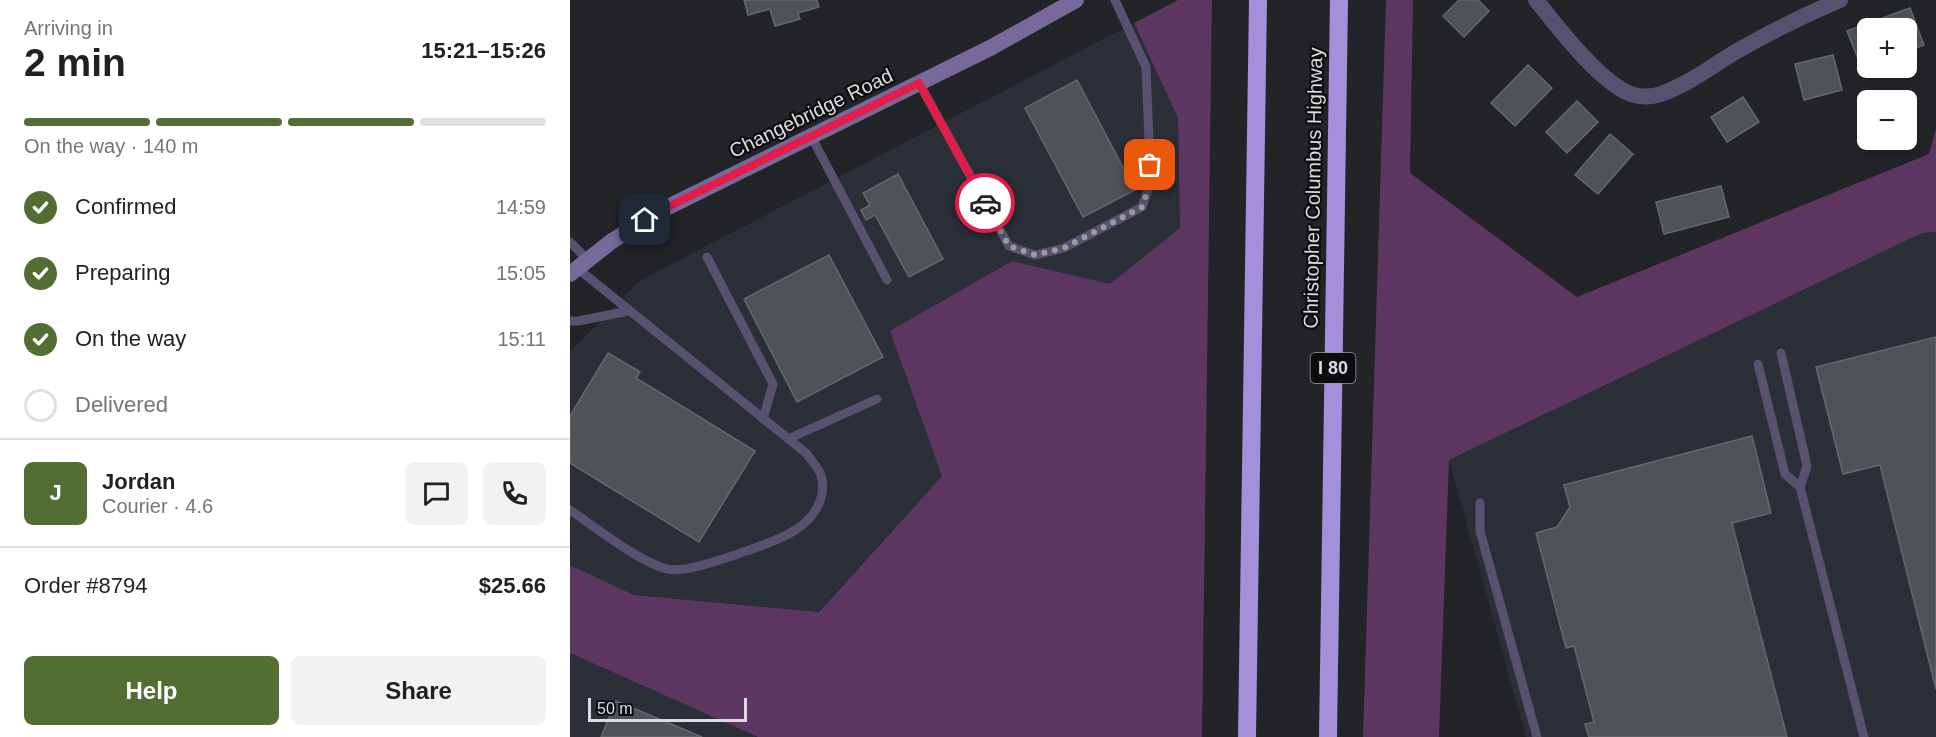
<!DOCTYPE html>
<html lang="en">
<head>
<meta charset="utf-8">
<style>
	body { margin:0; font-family:Arial,sans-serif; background:#f2f2f2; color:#202124; height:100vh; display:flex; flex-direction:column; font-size:22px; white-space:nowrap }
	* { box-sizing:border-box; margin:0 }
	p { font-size:20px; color:#757577 }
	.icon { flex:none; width:33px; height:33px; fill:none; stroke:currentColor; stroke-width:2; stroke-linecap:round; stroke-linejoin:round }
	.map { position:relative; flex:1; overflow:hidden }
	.drawer { display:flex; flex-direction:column; background:#fff; width:570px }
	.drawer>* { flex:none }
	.controls { position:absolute; left:1287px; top:18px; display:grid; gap:12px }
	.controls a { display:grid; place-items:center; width:60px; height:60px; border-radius:9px; background:#fff; box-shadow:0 3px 9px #0003; font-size:30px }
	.scale { position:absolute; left:18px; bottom:15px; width:159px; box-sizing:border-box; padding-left:6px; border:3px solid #dadcde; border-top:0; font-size:16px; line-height:21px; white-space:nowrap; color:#dadcde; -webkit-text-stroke:4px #0c0d0f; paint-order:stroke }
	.pin { position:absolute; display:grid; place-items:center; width:51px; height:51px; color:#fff; margin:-26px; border-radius:12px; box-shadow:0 3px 9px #0006 }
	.courier { position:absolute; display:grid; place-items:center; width:60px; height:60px; margin:-30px; border:4px solid #e11d48; border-radius:50%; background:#fff; color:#222; box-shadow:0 2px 8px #0007 }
	.headline em { font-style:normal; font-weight:700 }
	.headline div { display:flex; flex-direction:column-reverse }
	.headline { display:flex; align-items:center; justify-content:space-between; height:102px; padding:0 24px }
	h1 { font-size:39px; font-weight:700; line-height:45px }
	.bar { display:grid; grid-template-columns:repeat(4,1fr); gap:9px 6px; align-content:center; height:72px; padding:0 24px }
	.bar i { height:8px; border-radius:4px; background:#e0e0e0 }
	.bar .selected { background:#526e32 }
	.bar p { grid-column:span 4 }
	.line { display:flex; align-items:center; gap:15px; padding:0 24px; border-top:2px solid #e0e0e0 }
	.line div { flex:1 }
	.round { display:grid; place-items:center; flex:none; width:63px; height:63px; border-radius:9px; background:#f2f2f2 }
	ol { padding:0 24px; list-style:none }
	li { display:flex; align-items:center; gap:18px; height:66px }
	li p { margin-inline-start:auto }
	li .icon { padding:6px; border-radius:50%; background:#526e32; color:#fff; stroke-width:4 }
	li:last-child { color:#757577 }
	li i { width:33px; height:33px; border:3px solid #e0e0e0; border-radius:50% }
	.button { display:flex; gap:12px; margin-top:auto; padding:12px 24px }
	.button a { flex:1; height:69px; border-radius:9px; background:#526e32; color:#fff; font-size:24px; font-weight:700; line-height:69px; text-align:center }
	.button a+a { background:#f2f2f2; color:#202124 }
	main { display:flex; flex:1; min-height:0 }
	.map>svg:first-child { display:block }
	.built { fill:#2b2f37 }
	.green { fill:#5d3761 }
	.building { fill:#4f5356; stroke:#64696c; stroke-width:1.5 }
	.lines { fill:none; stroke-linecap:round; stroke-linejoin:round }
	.service { stroke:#595170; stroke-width:9 }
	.minor { stroke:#595170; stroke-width:16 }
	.secondary { stroke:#776a9b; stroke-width:16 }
	.motorway { stroke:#a48fdb; stroke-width:18 }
	.done { stroke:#9a9c9e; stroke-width:6; stroke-dasharray:0 10.8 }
	.route { stroke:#e11d48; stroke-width:8 }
	.labels { text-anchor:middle; stroke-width:4.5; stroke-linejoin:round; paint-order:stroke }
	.shield { fill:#0c0d0f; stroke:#9c9ea0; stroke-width:1.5 }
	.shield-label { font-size:18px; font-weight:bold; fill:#dadcde }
	.street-label { font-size:20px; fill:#dadcde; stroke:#0c0d0f }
</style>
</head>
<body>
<main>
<section class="drawer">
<div class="headline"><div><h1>2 min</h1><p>Arriving in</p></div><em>15:21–15:26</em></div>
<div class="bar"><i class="selected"></i><i class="selected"></i><i class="selected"></i><i></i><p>On the way · 140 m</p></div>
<ol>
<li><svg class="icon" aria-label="check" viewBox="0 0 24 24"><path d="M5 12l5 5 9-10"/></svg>Confirmed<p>14:59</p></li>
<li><svg class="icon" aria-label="check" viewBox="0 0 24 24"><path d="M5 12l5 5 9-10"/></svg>Preparing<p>15:05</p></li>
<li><svg class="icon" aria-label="check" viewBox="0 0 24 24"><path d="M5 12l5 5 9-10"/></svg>On the way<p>15:11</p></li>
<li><i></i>Delivered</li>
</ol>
<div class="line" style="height:108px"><b class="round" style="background:#526e32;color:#fff">J</b><div><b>Jordan</b><p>Courier · 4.6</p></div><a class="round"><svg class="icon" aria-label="chat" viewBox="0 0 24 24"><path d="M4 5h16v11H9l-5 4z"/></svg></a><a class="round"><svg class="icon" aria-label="phone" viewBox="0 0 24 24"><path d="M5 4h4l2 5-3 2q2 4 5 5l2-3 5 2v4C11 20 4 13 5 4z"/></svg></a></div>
<div class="line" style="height:78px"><div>Order #8794</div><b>$25.66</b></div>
<div class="button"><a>Help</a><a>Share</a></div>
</section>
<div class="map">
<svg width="1366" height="737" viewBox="0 0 1366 737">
	<rect width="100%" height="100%" fill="#222428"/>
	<g class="built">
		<polygon points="564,23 608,118 610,228 540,285 442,261 321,331 372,476 248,612 64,595 0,565 0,352 71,280"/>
		<polygon points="1366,232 1366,737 956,737 879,460 1352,233"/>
		<polygon points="0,653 188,737 0,737"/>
	</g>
	<g class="green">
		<polygon points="608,0 642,0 632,737 188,737 0,653 0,565 64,595 249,612 372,476 320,331 442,261 540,284 610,228 608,118 564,23"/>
		<polygon points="816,0 843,0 840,173 1007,297 1359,154 1366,129 1366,232 1352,233 879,460 869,737 793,737"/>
	</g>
	<g class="building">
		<polygon points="174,0 247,0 249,7 228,13 230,19 205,26 200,9 178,15"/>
		<polygon points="889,0 908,0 919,11 894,37 873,16"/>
		<polygon points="1340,8 1354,45 1336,52 1336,28 1298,28 1298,67 1292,69 1277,31"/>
		<polygon points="1263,55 1272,90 1234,100 1225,64"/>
		<polygon points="958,65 982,88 945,126 921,103"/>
		<polygon points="507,80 565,190 513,217 455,108"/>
		<polygon points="1173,97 1189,122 1157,142 1141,117"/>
		<polygon points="1007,101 1028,122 997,153 976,132"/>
		<polygon points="1040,134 1063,154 1028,194 1005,175"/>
		<polygon points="328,174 373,259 339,277 305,215 296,220 291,210 300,205 293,193"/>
		<polygon points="1151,186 1159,217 1094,234 1086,202"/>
		<polygon points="259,255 313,357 227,402 174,299"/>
		<polygon points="1366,337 1366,689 1310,465 1273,474 1246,367"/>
		<polygon points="38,353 70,372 66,378 185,451 129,542 0,463 0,416"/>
		<polygon points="1182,436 1201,513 1162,523 1217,737 1019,737 1015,724 1024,722 1004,646 996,648 966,533 987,527 1000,507 994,485"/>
		<polygon points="46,701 132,737 31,737"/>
	</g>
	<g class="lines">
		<g class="service">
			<polyline points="349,83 439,246 465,255 494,248 572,207 578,190 580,165 576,67 545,0"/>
			<polyline points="241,136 317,280"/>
			<polyline points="0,242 18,260"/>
			<polyline points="137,257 203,384 193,419"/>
			<polyline points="0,321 8,321 59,311"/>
			<polyline points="1211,353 1237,466 1230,487 1294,737"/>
			<polyline points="1188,364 1215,474 1230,487"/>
			<polyline points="218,439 307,399"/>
			<polyline points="910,503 910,531 967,737"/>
			<path d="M0 510C25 527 69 562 97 569 114 573 150 560 168 554 200 542 244 532 252 494 253 487 253 478 249 471 246 465 240 459 236 453L7 268"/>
		</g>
		<path class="minor" d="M966 0C986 25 1033 87 1064 95 1073 97 1082 97 1091 94 1119 84 1142 66 1167 51 1200 32 1235 15 1270 0"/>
		<polyline class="secondary" points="0,274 42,241 92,210 422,47 506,0"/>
		<g class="motorway">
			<polyline points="677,737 688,0"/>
			<polyline points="758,737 769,0"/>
		</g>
	</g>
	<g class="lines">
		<polyline class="done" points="415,203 439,246 465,255 494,248 572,207 578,190 580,165"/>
		<polyline class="route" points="75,220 92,210 349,83 415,203"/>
	</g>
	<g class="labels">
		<rect class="shield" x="740.5" y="353" width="45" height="30" rx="4.5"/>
		<g class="shield-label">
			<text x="763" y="374">I 80</text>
		</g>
		<g class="street-label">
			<text transform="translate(241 113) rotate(-26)" y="7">Changebridge Road</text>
			<text transform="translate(743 188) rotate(-89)" y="7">Christopher Columbus Highway</text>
		</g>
	</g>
</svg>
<div class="controls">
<a>+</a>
<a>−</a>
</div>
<div class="scale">50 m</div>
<div class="pin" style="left:580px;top:165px;background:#ea580c"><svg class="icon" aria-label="bag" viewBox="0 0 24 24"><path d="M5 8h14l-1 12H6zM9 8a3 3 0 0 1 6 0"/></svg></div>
<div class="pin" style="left:75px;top:220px;background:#1f2937"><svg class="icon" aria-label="home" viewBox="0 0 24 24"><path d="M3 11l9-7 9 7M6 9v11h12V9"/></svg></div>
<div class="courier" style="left:415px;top:203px"><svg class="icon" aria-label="car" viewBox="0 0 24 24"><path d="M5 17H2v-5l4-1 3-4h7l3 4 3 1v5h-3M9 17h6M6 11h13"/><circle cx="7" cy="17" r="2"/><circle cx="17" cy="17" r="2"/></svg></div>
</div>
</main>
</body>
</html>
